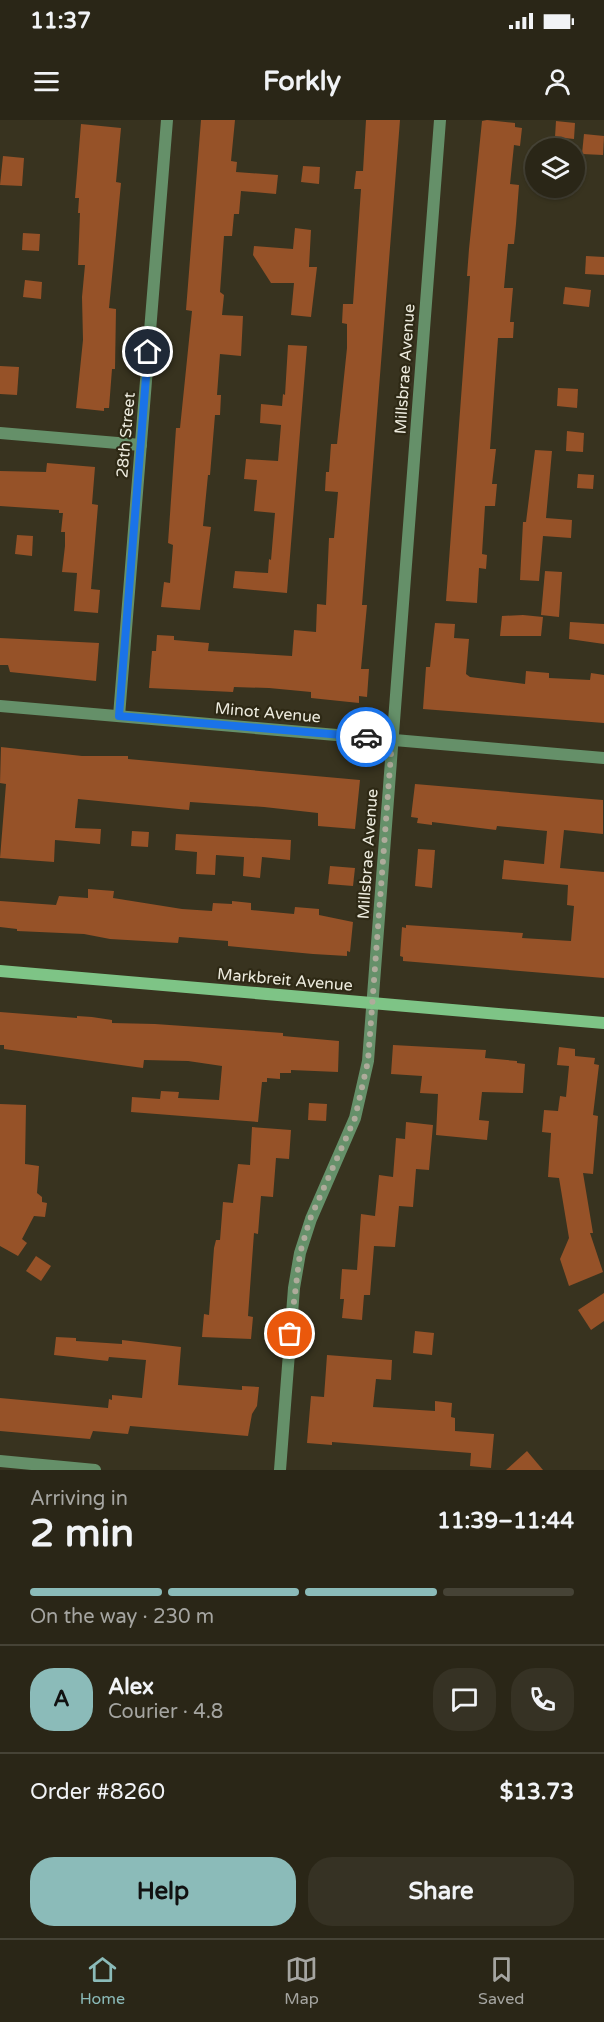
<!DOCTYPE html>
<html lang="en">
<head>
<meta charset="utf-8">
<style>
	body { margin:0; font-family:"Varela Round",sans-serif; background:#363224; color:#f1f3f6; height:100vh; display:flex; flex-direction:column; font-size:22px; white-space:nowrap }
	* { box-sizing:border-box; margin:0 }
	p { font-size:20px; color:#a5a5a1 }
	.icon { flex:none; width:33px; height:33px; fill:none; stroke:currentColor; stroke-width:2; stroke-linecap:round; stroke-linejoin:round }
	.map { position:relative; height:1350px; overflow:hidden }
	.side { display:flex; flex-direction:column; background:#2a2617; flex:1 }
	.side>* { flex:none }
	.tools { position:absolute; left:525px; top:18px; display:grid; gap:12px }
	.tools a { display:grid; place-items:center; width:60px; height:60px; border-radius:50%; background:#2a2617; box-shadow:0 2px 4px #0004,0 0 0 2px #464336; font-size:30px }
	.pin { position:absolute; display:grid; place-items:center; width:51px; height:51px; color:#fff; margin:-26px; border:3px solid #fff; border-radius:50%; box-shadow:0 2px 6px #0007 }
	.courier { position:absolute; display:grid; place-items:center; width:60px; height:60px; margin:-30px; border:4px solid #1a73e8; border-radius:50%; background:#fff; color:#222; box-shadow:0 2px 8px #0007 }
	.headline em { font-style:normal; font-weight:700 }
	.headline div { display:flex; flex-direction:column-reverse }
	.headline { display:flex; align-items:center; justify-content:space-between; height:102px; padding:0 30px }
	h1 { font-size:39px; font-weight:700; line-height:45px }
	.bar { display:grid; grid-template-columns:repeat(4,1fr); gap:9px 6px; align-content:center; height:72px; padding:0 30px }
	.bar i { height:8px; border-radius:4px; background:#464336 }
	.bar .selected { background:#8bbbb9 }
	.bar p { grid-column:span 4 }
	.line { display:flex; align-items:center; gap:15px; padding:0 30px; border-top:2px solid #464336 }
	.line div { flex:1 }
	.round { display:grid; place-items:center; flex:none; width:63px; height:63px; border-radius:24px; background:#363224 }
	.button { display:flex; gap:12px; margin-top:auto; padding:12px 30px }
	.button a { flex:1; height:69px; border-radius:24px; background:#8bbbb9; color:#111; font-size:24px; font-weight:700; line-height:69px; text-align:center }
	.button a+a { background:#363224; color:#f1f3f6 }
	.status { display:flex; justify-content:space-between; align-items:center; height:42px; padding:0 30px; background:#2a2617; direction:ltr }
	.status svg { height:16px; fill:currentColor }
	header { display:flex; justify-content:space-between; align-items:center; height:78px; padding:0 30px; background:#2a2617; font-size:27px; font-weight:700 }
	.dock { display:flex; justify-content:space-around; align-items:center; height:84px; border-top:2px solid #464336; background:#2a2617; font-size:16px; color:#a5a5a1 }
	.dock a { display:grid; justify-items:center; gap:3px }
	.dock .selected { color:#8bbbb9 }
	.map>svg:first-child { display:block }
	.building { fill:#965228 }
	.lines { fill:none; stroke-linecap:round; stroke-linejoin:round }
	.street { stroke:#659069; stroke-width:12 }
	.secondary { stroke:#7ec486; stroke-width:12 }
	.done { stroke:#aeab9b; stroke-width:6; stroke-dasharray:0 10.8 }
	.route { stroke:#1a73e8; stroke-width:8 }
	.labels { text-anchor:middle; stroke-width:4.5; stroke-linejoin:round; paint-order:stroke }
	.street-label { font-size:16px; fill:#edebde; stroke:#2e2915 }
</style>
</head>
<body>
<div class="status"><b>11:37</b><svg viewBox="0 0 49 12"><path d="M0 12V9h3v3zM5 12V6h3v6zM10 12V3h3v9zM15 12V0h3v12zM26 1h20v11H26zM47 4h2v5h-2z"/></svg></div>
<header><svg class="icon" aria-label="menu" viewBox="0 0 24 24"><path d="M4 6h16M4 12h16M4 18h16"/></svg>Forkly<svg class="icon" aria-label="person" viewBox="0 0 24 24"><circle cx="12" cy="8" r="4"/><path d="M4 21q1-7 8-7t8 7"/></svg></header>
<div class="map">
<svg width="604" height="1350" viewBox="0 0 604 1350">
	<rect width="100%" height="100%" fill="#38331f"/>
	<g class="building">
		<polygon points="201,0 235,0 231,41 237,42 236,52 278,55 276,74 241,71 239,94 234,94 232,116 224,116 220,172 224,175 222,195 243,196 241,236 220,234 217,275 221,275 220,295 215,295 210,355 208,355 203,406 211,407 200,490 161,487 164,462 170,463 173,425 168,423 176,308 180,308 192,191 186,190"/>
		<polygon points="366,0 400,0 362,485 367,485 361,549 369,549 367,577 359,576 359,583 311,578 311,572 269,568 234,567 233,572 149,568 152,531 156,531 157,515 174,516 174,520 209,523 208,531 292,536 294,510 316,512 317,484 326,485 329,418 334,418 338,372 325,371 326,352 329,352 331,324 337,324 347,228 347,204 342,203 343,184 353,184 361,69 354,69 356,51 363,51"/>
		<polygon points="487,0 515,3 515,7 522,8 520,26 514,25 510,64 519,65 516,104 514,124 508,124 504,168 513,168 510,202 514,202 513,218 498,218 490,329 496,329 492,364 497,364 495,386 485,386 482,434 487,435 486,449 479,448 477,483 446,481 470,156 467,156 469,129 482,1"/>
		<polygon points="556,1 575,3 574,19 555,17"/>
		<polygon points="81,4 121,8 116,62 121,63 109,188 116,189 115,249 112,249 109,288 104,288 104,291 76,288 83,220 82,177 85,145 78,145 80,93 78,93 79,78 75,78"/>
		<polygon points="584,14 604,16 603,35 582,34"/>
		<polygon points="3,36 24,38 22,66 0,65"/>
		<polygon points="303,46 320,47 319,64 301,62"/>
		<polygon points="295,108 311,110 309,147 317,147 311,197 291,195 294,163 271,163 253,135 254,126 293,129"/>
		<polygon points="23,113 40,114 39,131 22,130"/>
		<polygon points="586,136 604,137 604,155 585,154"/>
		<polygon points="25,160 42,162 41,179 23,177"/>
		<polygon points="565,167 591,170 589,187 563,184"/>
		<polygon points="288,225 307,226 287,473 233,468 235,451 268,453 269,439 271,440 275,393 254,391 257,360 244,359 246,339 278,341 281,305 260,303 261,284 282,286 283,274 285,275"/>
		<polygon points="0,246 19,247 17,275 0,274"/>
		<polygon points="558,268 578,269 577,288 557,286"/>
		<polygon points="567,311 584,313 583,332 566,331"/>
		<polygon points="535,330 552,331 546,398 572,400 571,418 543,416 539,461 520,460 523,402 526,402"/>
		<polygon points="47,343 95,347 92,384 98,385 91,469 100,470 98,493 74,491 77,453 62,452 65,426 65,412 61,412 63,393 59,393 59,390 0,386 0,351 46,352"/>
		<polygon points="578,354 594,355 593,369 577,368"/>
		<polygon points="17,415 33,416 32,436 15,434"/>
		<polygon points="545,451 562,452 559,497 541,495"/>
		<polygon points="523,495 543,497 541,516 500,516 502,496"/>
		<polygon points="570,502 604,504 604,524 569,519"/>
		<polygon points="435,503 455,504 454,518 469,519 466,554 470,557 525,564 526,551 549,553 549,558 590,560 591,553 604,555 604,603 423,589 426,547 430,547"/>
		<polygon points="0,518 99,523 96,561 10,552 8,545 0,545"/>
		<polygon points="1,627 82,636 128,636 128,639 360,660 355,709 318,706 318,693 264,687 190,682 189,690 78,679 75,708 101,709 100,724 55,720 54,742 0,738 6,664 0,663"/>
		<polygon points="415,664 603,680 603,714 564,710 560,748 604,752 604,858 403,841 403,837 400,836 402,807 406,808 406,805 523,813 522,818 571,821 574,786 567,785 568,765 502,759 504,740 544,744 547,711 497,706 496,710 432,702 432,705 417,703 418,698 411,697"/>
		<polygon points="132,711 149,712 148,727 131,726"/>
		<polygon points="176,714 291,720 290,740 262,737 260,758 243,756 244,737 216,735 215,755 196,754 197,732 175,730"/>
		<polygon points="418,729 435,730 432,768 415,766"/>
		<polygon points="330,746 355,748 353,766 328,764"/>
		<polygon points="88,769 114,771 113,778 182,789 212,791 213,783 232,784 232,781 251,783 251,790 294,794 295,787 319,789 319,795 353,802 350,832 347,831 347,836 313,834 228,826 228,821 179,817 178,823 110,819 84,814 17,811 17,809 0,807 0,781 56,785 59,776 88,778"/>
		<polygon points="0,892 77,898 77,896 92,897 112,900 112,903 155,904 283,913 283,916 339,921 338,952 291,950 291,953 280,953 280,959 267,958 267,962 262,962 258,1002 131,992 132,977 160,979 161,971 179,972 178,978 219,980 222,946 188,941 144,940 143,948 4,929 4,925 0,925"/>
		<polygon points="393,925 486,930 485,938 517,941 517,943 525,944 523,973 482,972 479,1000 489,1001 487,1020 436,1015 438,974 420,973 422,956 391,954"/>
		<polygon points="559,927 575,929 575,936 595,938 594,944 599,945 593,995 598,996 593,1054 583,1053 593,1113 590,1113 603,1152 569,1166 560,1139 569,1118 559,1058 548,1057 551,1013 542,1012 544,990 558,991 560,976 566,977 569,946 557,945"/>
		<polygon points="309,983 327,984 326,1001 308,1000"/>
		<polygon points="0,984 26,985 25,1044 39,1046 37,1073 42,1077 42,1082 47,1083 45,1097 34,1096 22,1119 27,1123 18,1136 0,1126"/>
		<polygon points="406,1002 433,1005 429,1050 416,1049 413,1087 399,1086 395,1127 374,1126 370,1175 364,1175 362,1200 342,1198 344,1179 340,1179 342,1149 357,1150 361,1094 375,1096 379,1055 393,1057 396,1018 405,1019"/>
		<polygon points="252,1007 291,1010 289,1039 276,1038 273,1077 261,1076 258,1114 254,1113 248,1196 253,1197 251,1219 202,1217 204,1194 209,1195 214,1128 216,1120 220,1120 223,1082 233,1083 238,1044 250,1045"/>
		<polygon points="36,1136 51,1146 41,1161 26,1151"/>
		<polygon points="604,1173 604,1201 591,1210 578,1190"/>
		<polygon points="415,1211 434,1213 432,1235 413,1233"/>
		<polygon points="56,1217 76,1218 76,1221 122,1224 122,1220 181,1227 178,1265 242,1270 242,1266 259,1267 257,1286 252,1294 248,1316 130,1306 128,1314 93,1311 90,1319 0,1311 0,1278 108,1288 109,1279 112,1280 112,1275 142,1278 146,1240 109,1237 108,1241 54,1235"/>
		<polygon points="327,1235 392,1240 391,1260 376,1259 373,1287 435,1291 435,1281 452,1283 451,1297 455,1298 455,1311 494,1314 491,1348 470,1346 471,1333 332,1322 332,1325 307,1323 311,1276 324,1277"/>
		<polygon points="527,1331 543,1350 506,1350"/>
	</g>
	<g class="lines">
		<g class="street">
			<polyline points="0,313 141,325"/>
			<polyline points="0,586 604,638"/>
			<polyline points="119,596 167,0"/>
			<polyline points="0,1341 95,1350"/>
			<polyline points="280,1350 294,1168 300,1133 311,1099 355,998 368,941 440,0"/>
		</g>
		<polyline class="secondary" points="0,851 604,903"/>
	</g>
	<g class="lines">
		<polyline class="done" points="290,1214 300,1133 310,1099 355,998 368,941 392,620 366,617"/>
		<polyline class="route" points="148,232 119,596 366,617"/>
	</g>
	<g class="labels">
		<g class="street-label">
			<text transform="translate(404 249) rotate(-86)" y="6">Millsbrae Avenue</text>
			<text transform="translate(125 315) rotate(-85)" y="6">28th Street</text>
			<text transform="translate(268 592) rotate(5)" y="6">Minot Avenue</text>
			<text transform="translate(367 734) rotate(-86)" y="6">Millsbrae Avenue</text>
			<text transform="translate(285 859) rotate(5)" y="6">Markbreit Avenue</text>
		</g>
	</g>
</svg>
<div class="tools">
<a><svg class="icon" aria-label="layers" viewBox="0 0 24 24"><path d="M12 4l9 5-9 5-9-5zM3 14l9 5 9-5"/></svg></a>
</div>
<div class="pin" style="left:290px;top:1214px;background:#ea580c"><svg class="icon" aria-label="bag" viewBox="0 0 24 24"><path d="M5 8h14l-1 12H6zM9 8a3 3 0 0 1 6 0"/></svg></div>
<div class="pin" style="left:148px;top:232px;background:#1f2937"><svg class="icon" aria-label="home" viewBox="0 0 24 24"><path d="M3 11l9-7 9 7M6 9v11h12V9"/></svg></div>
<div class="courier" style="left:366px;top:617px"><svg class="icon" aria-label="car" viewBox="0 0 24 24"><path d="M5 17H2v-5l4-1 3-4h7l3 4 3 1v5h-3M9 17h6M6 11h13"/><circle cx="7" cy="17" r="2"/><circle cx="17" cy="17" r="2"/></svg></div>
</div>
<section class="side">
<div class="headline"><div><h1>2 min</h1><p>Arriving in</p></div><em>11:39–11:44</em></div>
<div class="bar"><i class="selected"></i><i class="selected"></i><i class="selected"></i><i></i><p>On the way · 230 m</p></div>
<div class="line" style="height:108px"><b class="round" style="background:#8bbbb9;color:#111">A</b><div><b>Alex</b><p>Courier · 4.8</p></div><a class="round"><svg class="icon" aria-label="chat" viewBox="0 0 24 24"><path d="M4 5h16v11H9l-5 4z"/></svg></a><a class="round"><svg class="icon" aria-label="phone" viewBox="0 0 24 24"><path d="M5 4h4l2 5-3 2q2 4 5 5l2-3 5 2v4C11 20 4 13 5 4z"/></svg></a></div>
<div class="line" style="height:78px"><div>Order #8260</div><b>$13.73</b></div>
<div class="button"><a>Help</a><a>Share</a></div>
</section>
<nav class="dock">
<a class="selected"><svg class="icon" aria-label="home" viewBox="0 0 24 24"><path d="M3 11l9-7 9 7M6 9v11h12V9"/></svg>Home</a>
<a><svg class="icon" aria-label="map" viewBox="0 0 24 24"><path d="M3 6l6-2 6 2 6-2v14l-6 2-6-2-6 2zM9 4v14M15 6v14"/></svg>Map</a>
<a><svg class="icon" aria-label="saved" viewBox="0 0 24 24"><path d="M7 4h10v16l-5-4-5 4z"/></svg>Saved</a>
</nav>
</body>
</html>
